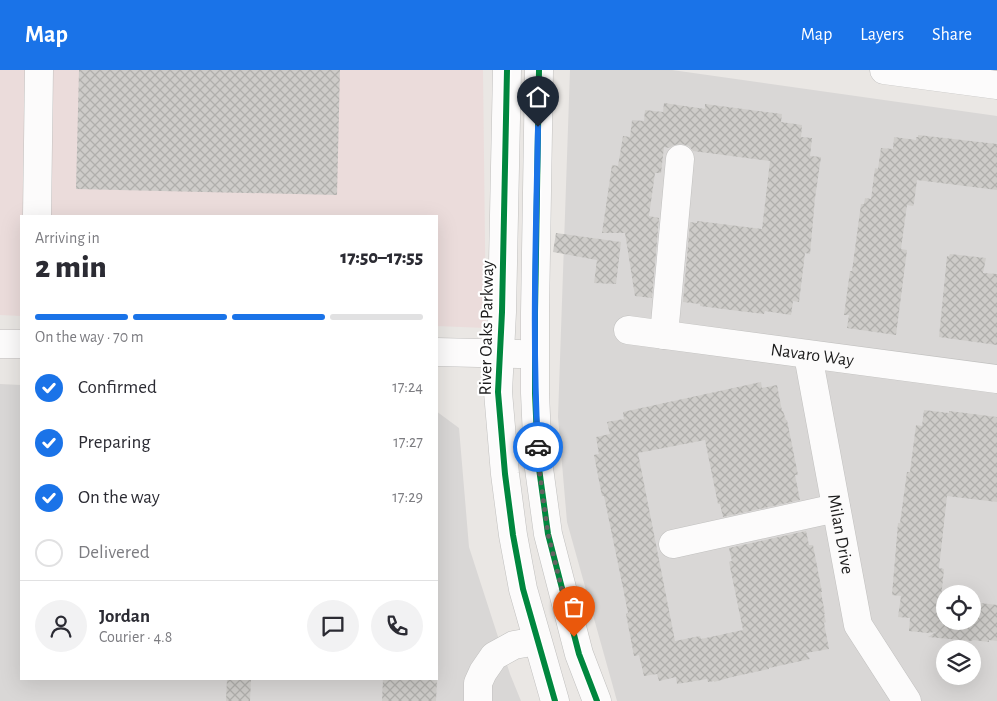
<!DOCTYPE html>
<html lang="en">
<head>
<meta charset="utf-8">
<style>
	body { margin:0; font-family:"Alegreya Sans",sans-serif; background:#f2f2f3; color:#2b2b33; height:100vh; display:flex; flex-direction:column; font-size:19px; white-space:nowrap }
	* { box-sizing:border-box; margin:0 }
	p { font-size:16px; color:#7c7c81 }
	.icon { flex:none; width:28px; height:28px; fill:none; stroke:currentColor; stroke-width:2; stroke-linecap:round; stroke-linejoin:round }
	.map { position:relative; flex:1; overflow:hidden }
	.panel { position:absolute; left:20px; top:145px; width:418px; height:465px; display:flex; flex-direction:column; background:#fff; border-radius:0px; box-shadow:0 5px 20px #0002 }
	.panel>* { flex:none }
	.fabs { position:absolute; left:936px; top:515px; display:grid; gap:10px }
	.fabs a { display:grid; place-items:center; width:45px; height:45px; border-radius:50%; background:#fff; box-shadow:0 5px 20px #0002; font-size:25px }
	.pin { position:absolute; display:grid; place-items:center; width:42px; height:42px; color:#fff; margin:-51px -21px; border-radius:50% 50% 50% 0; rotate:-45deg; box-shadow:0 0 5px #0007 }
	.pin .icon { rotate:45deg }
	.courier { position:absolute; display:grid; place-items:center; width:50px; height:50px; margin:-25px; border:4px solid #1a73e8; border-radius:50%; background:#fff; color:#222; box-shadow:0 1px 6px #0007 }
	.headline em { font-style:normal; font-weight:800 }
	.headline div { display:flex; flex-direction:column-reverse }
	.headline { display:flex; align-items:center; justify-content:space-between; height:85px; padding:0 15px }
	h1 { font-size:32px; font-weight:800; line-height:38px }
	.bar { display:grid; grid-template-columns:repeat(4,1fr); gap:8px 5px; align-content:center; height:60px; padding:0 15px }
	.bar i { height:6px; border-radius:4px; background:#e1e1e2 }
	.bar .on { background:#1a73e8 }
	.bar p { grid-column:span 4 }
	.line { display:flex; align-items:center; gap:12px; padding:0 15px; border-top:1px solid #e1e1e2 }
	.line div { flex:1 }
	.round { display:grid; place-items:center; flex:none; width:52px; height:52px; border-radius:26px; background:#f2f2f3 }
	ol { padding:0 15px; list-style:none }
	li { display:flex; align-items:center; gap:15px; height:55px }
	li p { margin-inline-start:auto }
	li .icon { padding:5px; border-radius:50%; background:#1a73e8; color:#fff; stroke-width:4 }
	li:last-child { color:#7c7c81 }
	li i { width:28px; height:28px; border:2px solid #e1e1e2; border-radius:50% }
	header { display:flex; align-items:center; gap:30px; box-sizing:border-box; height:70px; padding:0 25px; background:#1a73e8; color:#fff }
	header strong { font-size:24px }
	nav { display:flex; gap:28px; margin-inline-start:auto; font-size:18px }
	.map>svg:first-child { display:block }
	.residential { fill:#d9d7d6; fill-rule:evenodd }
	.commercial { fill:#ebdcdb }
	.building { fill:url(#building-cross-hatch) }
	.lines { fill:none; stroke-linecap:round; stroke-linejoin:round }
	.minor-casing { stroke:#c1c0bf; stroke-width:29 }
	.minor { stroke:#fcfbfb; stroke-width:28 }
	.cycleway-casing { stroke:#fff; stroke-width:9 }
	.cycleway { stroke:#00873e; stroke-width:6 }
	.done { stroke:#646362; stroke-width:5; stroke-dasharray:0 9 }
	.route { stroke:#1a73e8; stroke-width:6 }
	.labels { text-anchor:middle; stroke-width:4.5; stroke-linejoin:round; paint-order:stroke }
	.street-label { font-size:18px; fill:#1c1c1c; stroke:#fff }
</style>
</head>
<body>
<header>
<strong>Map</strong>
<nav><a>Map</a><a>Layers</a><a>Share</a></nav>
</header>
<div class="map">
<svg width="997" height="631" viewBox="0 0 997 631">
	<defs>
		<pattern id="building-cross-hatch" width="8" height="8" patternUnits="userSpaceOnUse" patternTransform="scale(1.25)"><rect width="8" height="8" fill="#ceccc9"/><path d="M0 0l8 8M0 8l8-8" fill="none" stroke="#b0afac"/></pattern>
	</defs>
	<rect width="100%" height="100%" fill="#eae7e4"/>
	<g class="residential">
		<path d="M570 0H672L997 46V631H617L567 452 558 347ZM945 524H972V551H945ZM945 579H972V606H945Z"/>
		<polygon points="0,314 21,315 21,609 436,609 436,341 459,358 469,477 510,604 521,631 0,631"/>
	</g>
	<polygon class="commercial" points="0,0 483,0 486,258 436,256 436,146 21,146 21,246 0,245"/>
	<g class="building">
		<polygon points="79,0 340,0 337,125 76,119"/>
		<polygon points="664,33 705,39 705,34 782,44 781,52 802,55 801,67 812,68 810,86 821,87 815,128 810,184 805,183 799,232 793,231 791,245 765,241 764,244 739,241 700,236 700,234 683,232 690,152 697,153 697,151 762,159 770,91 693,81 689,76 682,74 674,75 669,78 664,77 661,103 655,103 649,146 659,148 652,228 635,226 625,163 602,163 612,95 618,96 623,66 630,67 632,50 644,51 645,40 663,42"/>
		<polygon points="918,65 997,74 997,120 917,110 914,133 913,136 907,135 901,179 907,180 896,265 847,258 849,245 844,245 850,201 852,201 861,134 864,134 865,128 871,129 875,98 878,99 881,78 893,79 894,67 916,70 916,67 918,67"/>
		<polygon points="556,163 621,172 616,214 594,213 597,190 553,182"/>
		<polygon points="950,184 986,188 983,203 997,204 997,275 939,267 947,186 949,186"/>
		<polygon points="761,312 762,318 777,315 782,341 783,341 786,350 787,350 798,405 795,405 800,430 723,447 720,434 718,434 705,370 638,383 675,571 700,566 701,569 743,560 729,492 732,491 729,478 806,461 809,475 813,475 822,522 821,522 825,544 824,544 826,552 824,553 829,579 806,583 810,589 769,598 769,599 732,607 714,612 714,611 708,612 707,609 677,614 676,607 659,611 657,604 644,606 639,585 634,586 626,544 628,543 622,513 604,426 602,426 594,385 599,384 596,367 610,364 607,352 624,349 623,342"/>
		<polygon points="924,340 949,343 949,341 997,347 997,432 947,426 939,498 944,499 941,528 945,528 945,551 972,551 972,532 997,535 997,571 989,570 989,572 973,570 972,571 928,567 936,562 928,563 909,561 910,548 898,547 901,526 892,525 898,453 900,453 907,402 910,402 916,355 922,356"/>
		<polygon points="227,609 251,609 250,631 226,631"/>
		<polygon points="383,609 437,609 436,631 382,631"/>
	</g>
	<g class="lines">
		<g class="minor-casing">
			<g id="minor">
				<polyline points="507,0 502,242 498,322 505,404 513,465 523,519 555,631"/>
				<polyline points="539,0 535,243 535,323 538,391 548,464 579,584 597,631"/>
				<polyline points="884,0 997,15"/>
				<polyline points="37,146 39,0"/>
				<path id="s1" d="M628 260 997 309"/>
				<polyline points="664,265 680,89"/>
				<polyline points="0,274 21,274"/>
				<polyline points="436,282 519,284"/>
				<path id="s2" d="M808 285 858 555 907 631"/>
				<polyline points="673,474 836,438"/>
				<polyline points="478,631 478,613 483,602 494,586 514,575 537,571"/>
			</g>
		</g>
		<use href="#minor" class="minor"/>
		<g class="cycleway-casing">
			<g id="cycleway">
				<polyline points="507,0 502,242 498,322 505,404 513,465 523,519 555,631"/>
				<polyline points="539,0 535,243 535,323 538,391 548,464 579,584 597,631"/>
			</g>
		</g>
		<use href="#cycleway" class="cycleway"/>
	</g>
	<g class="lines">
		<polyline class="done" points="538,377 538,391 548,464 574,567"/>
		<path class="route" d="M538 377C532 271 536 164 538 57"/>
	</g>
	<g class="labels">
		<g class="street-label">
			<text transform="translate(486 258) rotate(-89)" y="6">River Oaks Parkway</text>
			<text dy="6" stroke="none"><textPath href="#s1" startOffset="186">Navaro Way</textPath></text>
			<text dy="6" stroke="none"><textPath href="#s2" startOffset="182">Milan Drive</textPath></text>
		</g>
	</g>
</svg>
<div class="fabs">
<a><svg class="icon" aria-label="locate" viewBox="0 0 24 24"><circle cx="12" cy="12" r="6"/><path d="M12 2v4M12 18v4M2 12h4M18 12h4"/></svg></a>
<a><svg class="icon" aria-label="layers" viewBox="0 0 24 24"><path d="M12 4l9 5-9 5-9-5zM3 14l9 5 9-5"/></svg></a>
</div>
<div class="pin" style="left:574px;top:567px;background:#ea580c"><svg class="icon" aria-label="bag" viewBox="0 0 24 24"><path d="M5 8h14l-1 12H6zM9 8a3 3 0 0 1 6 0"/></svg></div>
<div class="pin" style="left:538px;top:57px;background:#1f2937"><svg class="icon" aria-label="home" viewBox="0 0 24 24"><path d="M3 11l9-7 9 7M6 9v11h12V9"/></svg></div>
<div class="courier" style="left:538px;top:377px"><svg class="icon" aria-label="car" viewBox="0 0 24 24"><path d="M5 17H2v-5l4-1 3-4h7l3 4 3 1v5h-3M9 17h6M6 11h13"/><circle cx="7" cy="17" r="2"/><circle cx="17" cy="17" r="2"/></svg></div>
<section class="panel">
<div class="headline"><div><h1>2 min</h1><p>Arriving in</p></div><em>17:50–17:55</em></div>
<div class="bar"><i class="on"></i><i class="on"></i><i class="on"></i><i></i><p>On the way · 70 m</p></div>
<ol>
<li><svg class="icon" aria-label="check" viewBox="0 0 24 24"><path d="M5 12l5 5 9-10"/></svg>Confirmed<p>17:24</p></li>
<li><svg class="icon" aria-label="check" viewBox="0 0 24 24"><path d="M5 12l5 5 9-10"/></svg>Preparing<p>17:27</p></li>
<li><svg class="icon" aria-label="check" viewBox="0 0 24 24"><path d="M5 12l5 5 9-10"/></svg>On the way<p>17:29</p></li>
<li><i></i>Delivered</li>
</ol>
<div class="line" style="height:90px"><a class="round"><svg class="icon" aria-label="person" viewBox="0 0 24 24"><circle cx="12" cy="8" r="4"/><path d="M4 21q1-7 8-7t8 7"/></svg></a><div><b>Jordan</b><p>Courier · 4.8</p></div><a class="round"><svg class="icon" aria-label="chat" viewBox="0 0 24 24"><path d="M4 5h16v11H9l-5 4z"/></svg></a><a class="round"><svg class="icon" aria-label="phone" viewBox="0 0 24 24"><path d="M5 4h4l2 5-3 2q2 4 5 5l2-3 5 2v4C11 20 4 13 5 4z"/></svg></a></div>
</section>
</div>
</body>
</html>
